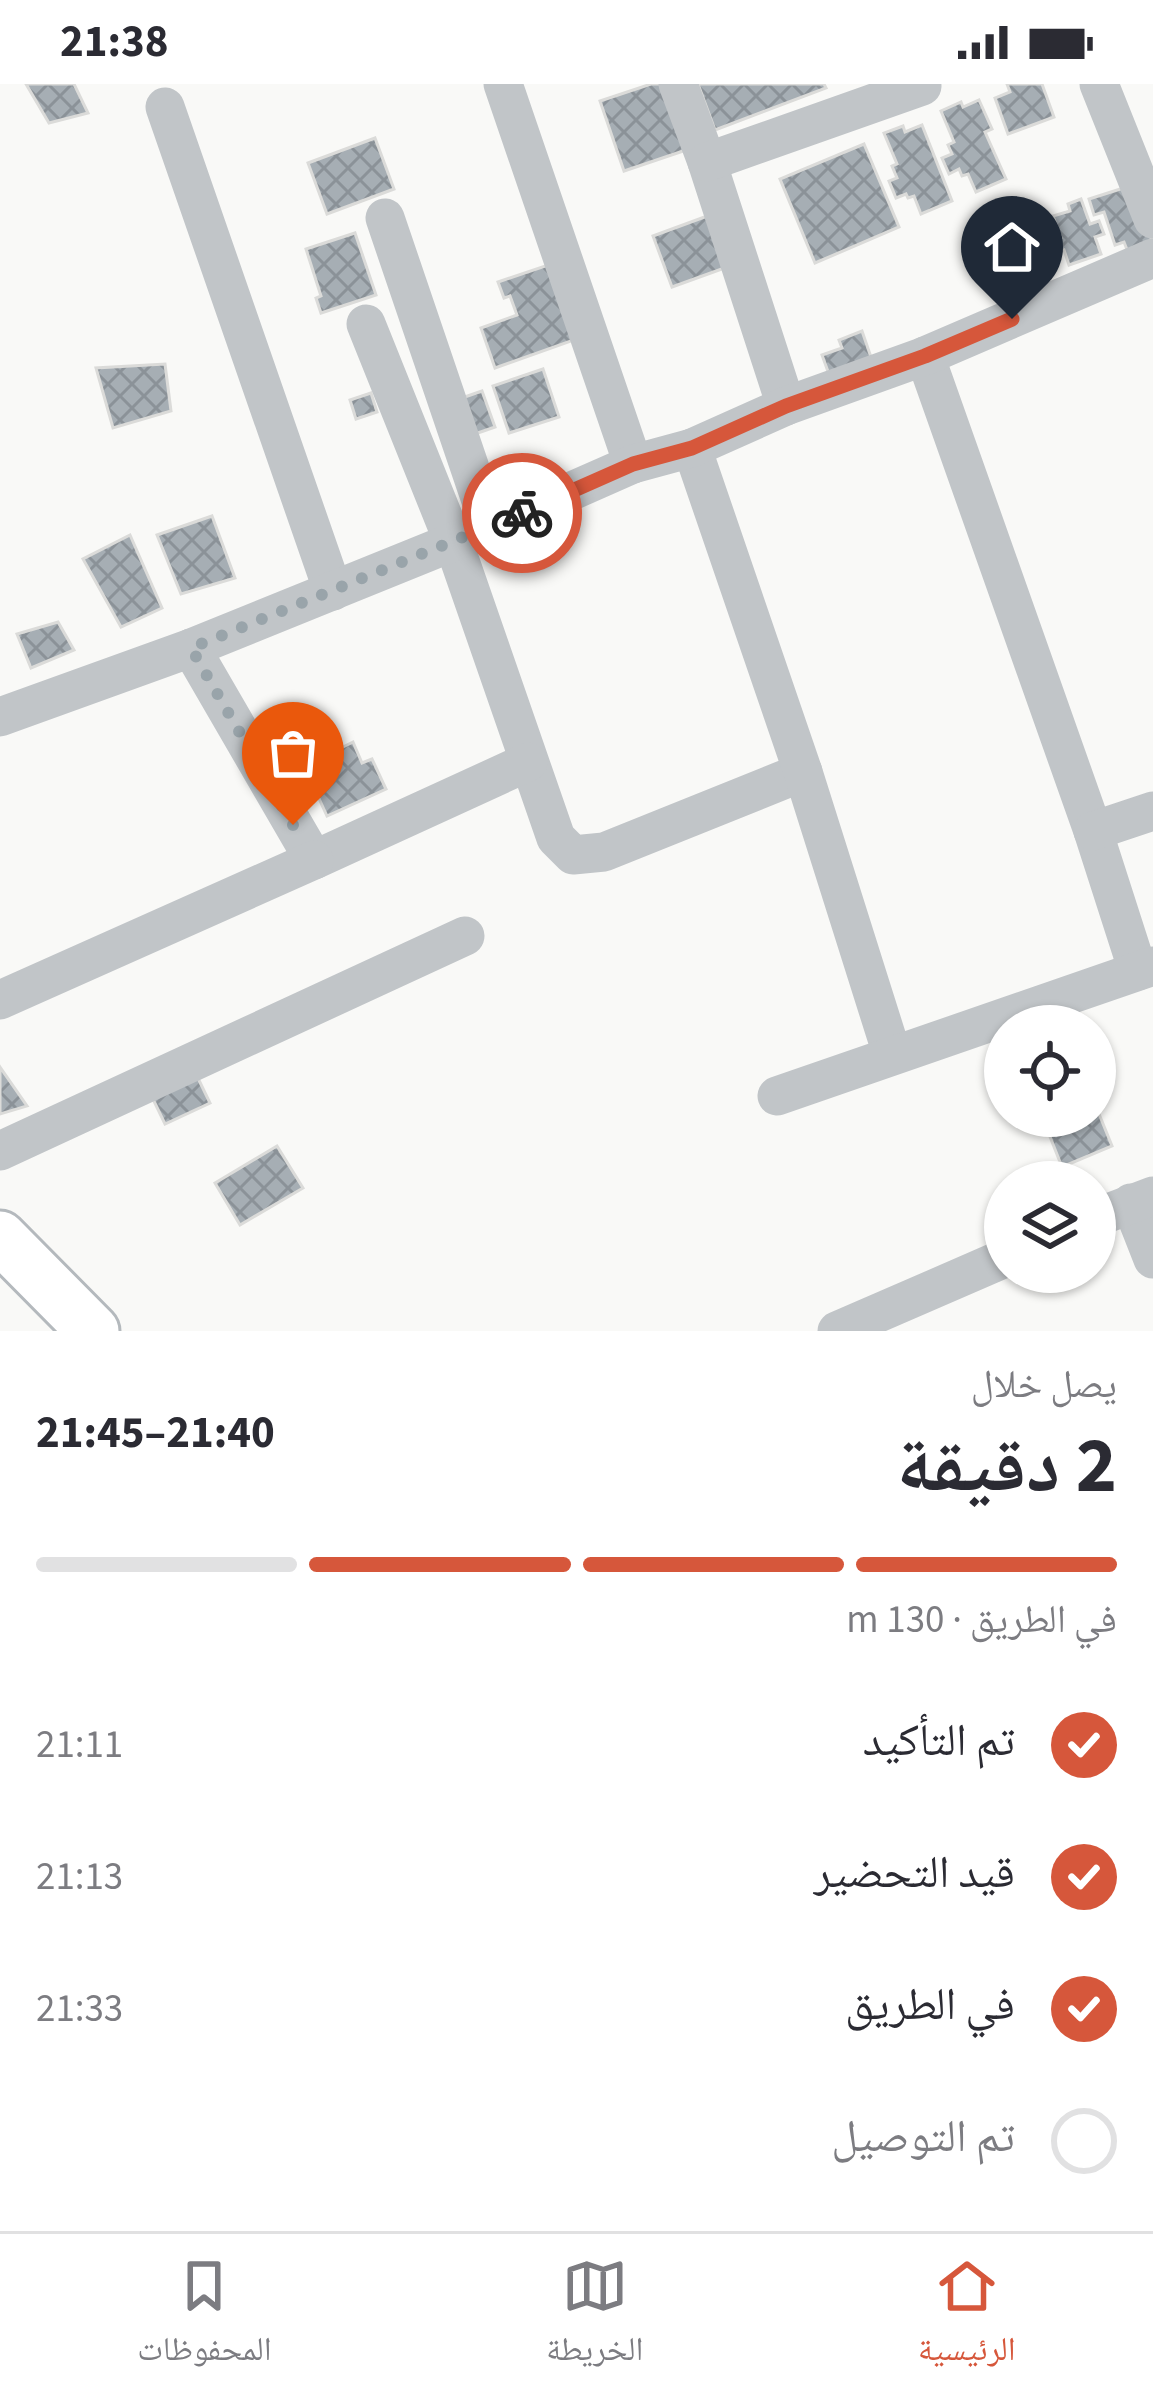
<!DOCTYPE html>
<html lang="ar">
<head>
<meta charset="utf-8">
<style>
	body { margin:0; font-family:"Source Sans 3","Noto Naskh Arabic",sans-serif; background:#f2f2f3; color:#2b2b33; direction:rtl; height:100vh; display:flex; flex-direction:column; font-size:45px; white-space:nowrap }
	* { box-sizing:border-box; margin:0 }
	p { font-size:39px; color:#7c7c81 }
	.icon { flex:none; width:66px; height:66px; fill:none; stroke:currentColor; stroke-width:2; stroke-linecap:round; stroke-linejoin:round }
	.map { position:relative; height:1247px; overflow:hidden; direction:ltr }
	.drawer { display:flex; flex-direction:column; background:#fff; flex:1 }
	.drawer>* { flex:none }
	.buttons { position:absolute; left:984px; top:921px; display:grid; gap:24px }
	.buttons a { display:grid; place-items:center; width:132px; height:132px; border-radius:50%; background:#fff; box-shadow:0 3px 9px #0004; font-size:60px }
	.pin { position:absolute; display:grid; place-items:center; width:102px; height:102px; color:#fff; margin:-123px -51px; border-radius:50% 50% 50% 0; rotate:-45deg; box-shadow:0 0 12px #0007 }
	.pin .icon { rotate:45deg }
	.courier { position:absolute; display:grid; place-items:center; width:120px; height:120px; margin:-60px; border:9px solid #d6573b; border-radius:50%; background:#fff; color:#222; box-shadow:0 3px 15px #0007 }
	.overview em { font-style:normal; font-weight:700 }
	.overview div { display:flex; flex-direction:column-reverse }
	.overview { display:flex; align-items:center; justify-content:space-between; height:204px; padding:0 36px }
	h1 { font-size:78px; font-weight:700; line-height:90px }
	.bar { display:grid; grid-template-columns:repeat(4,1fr); gap:18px 12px; align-content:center; height:144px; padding:0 36px }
	.bar i { height:15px; border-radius:9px; background:#e1e1e2 }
	.bar .on { background:#d6573b }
	.bar p { grid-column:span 4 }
	ol { padding:0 36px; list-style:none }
	li { display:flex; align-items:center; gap:36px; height:132px }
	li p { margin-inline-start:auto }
	li .icon { padding:12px; border-radius:50%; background:#d6573b; color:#fff; stroke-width:4 }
	li:last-child { color:#7c7c81 }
	li i { width:66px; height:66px; border:6px solid #e1e1e2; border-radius:50% }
	.status { display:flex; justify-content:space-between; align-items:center; height:84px; padding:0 60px; background:#fff; direction:ltr }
	.status svg { height:33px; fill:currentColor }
	.tabs { display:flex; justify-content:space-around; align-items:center; height:168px; border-top:3px solid #e1e1e2; background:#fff; font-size:33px; color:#7c7c81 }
	.tabs a { display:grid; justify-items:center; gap:6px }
	.tabs .on { color:#d6573b }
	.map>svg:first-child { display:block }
	.building { fill:url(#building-cross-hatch); stroke:#dbdbd9; stroke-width:3 }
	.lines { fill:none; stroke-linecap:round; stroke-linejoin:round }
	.major-casing { stroke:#b4b9bd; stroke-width:57 }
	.minor { stroke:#c1c5c8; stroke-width:39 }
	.major { stroke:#fff; stroke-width:51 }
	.done { stroke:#99a4aa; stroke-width:12; stroke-dasharray:0 21.6 }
	.route { stroke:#d6573b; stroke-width:15 }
</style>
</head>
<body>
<div class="status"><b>21:38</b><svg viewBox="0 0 49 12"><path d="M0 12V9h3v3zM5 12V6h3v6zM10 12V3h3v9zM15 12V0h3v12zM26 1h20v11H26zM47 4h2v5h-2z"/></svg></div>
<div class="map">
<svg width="1153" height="1247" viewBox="0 0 1153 1247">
	<defs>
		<pattern id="building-cross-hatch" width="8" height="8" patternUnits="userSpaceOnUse" patternTransform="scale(3)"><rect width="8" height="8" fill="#a6aeb4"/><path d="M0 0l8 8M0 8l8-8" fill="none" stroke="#8b9298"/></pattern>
	</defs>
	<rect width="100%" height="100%" fill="#f9f9f7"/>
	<g class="building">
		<polygon points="26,0 74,0 88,29 49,39"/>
		<polygon points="651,0 661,0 692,64 624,87 600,17"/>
		<polygon points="698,0 824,0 826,4 715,46"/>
		<polygon points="1007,0 1042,0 1054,33 1008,50 995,14 1010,8"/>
		<polygon points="979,16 992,45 985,48 1006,95 976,108 968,90 962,92 959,85 949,90 942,74 952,70 948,61 954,58 941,27 961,18 963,23"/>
		<polygon points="922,41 952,117 921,130 914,112 908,114 906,110 896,114 889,97 897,94 892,82 897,80 884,49 903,42 905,48"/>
		<polygon points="375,54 394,105 327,130 308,79"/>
		<polygon points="864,60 899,143 815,179 780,95"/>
		<polygon points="1133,101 1153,160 1128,168 1124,158 1115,161 1104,128 1094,131 1089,115"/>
		<polygon points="1081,115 1090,140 1099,137 1104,150 1095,153 1101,170 1069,181 1064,166 1058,168 1053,156 1061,154 1053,132 1070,127 1068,120"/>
		<polygon points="710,131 730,182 672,203 653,152"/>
		<polygon points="355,149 376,211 321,229 316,214 321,212 306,165"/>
		<polygon points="554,179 588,251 495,284 481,244 517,231 510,212 504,214 498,198"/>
		<polygon points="862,247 873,279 830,293 822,271 842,264 839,256"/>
		<polygon points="165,280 171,327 113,344 96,284"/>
		<polygon points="543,285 559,333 509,349 493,302"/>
		<polygon points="482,307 495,343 472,351 459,315"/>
		<polygon points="371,309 377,328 356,335 350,316"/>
		<polygon points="212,432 235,494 181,510 157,451"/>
		<polygon points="130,451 162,524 121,543 83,475"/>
		<polygon points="58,538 74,566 31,584 17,550"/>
		<polygon points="353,658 362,679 372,675 386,705 327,732 311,697 317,695 305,669 325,660 329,670"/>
		<polygon points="0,983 27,1022 0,1030"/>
		<polygon points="195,988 210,1019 165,1040 150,1009"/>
		<polygon points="1095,1020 1112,1062 1062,1083 1045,1040 1065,1032 1095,1032"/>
		<polygon points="277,1062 303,1104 240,1141 215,1099"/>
	</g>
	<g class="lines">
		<g class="major-casing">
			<polyline id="major" points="0,1153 93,1247"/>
		</g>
		<g class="minor">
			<polyline points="503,0 633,380"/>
			<polyline points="678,0 707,78 786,322"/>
			<polyline points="1099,0 1153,135"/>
			<polyline points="165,23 333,507"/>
			<polyline points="707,78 922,2"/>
			<polyline points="385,134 490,443"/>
			<polyline points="366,240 453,457 556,754 573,771 604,768 803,688"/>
			<polyline points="925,272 1093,747 1138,887"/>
			<polyline points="692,364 803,688 892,970"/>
			<polyline points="191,564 314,776 528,678"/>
			<polyline points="0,633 191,564 490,443 633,380 692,364 786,322 925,272 1153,174"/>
			<polyline points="1093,747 1153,727"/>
			<polyline points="0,916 314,776"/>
			<polyline points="777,1012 1153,882"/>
			<polyline points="0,1067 465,852"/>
			<polyline points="1131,1119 1153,1175"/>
			<polyline points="1095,1134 1153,1112"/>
			<polyline points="837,1247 1005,1174"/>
		</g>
		<use href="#major" class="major"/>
	</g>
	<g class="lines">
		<polyline class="done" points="293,741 191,564 522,429"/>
		<polyline class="route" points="522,429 633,380 692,364 786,322 925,272 1012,235"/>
	</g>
</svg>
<div class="buttons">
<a><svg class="icon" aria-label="locate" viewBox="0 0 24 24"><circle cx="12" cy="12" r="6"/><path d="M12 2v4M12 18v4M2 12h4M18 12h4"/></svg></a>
<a><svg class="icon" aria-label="layers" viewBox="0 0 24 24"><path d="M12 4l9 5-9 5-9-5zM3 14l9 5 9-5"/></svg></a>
</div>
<div class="pin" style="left:293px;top:741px;background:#ea580c"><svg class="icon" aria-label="bag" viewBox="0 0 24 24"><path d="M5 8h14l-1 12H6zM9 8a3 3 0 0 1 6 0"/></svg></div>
<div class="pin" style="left:1012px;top:235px;background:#1f2937"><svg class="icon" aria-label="home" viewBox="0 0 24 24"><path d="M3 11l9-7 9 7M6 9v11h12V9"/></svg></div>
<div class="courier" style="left:522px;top:429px"><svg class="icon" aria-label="bike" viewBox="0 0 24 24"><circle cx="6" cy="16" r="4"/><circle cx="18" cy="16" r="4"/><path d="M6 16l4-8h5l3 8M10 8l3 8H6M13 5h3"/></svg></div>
</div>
<section class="drawer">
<div class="overview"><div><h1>2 دقيقة</h1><p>يصل خلال</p></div><em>21:40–21:45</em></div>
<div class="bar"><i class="on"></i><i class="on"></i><i class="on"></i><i></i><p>في الطريق · 130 m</p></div>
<ol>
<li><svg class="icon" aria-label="check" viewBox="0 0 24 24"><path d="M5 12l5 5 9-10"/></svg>تم التأكيد<p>21:11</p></li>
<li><svg class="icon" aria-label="check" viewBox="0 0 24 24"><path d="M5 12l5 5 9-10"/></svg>قيد التحضير<p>21:13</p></li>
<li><svg class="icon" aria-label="check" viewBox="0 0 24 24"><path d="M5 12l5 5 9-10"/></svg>في الطريق<p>21:33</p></li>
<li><i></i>تم التوصيل</li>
</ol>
</section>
<nav class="tabs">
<a class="on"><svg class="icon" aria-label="home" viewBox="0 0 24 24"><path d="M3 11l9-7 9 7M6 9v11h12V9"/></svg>الرئيسية</a>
<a><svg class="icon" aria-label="map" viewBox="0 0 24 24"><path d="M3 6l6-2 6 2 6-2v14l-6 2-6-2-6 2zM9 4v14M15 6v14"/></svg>الخريطة</a>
<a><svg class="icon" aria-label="saved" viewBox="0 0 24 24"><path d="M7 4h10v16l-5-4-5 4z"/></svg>المحفوظات</a>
</nav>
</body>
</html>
